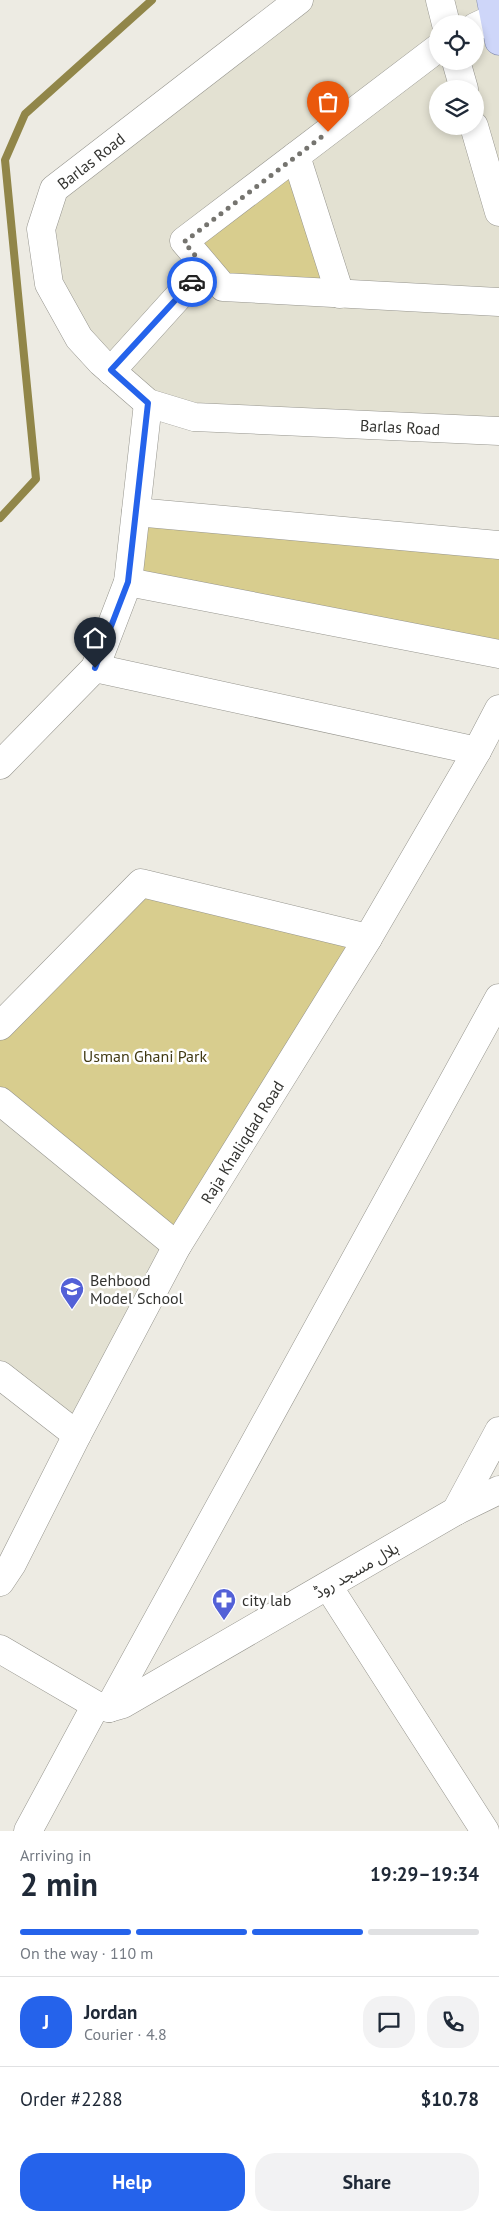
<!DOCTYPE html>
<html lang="en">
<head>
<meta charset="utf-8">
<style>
	body { margin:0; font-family:"PT Sans","Noto Sans Arabic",sans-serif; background:#f2f2f3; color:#1f2937; height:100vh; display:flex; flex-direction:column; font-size:19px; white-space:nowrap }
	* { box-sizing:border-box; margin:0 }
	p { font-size:16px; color:#747a83 }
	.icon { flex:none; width:28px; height:28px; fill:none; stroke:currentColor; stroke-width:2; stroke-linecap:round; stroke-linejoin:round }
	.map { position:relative; height:1831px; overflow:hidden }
	.sheet { display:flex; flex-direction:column; background:#fff; flex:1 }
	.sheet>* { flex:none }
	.fabs { position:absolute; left:429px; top:15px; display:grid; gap:10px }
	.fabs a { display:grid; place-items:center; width:55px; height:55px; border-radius:50%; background:#fff; box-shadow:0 2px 8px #0003; font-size:25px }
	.pin { position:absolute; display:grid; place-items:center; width:42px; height:42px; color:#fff; margin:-51px -21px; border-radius:50% 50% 50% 0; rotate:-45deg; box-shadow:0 0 5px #0007 }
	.pin .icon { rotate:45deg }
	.courier { position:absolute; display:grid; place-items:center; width:50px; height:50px; margin:-25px; border:4px solid #2563eb; border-radius:50%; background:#fff; color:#222; box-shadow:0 1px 6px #0007 }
	.overview em { font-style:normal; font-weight:600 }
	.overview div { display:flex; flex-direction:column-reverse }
	.overview { display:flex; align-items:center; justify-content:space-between; height:85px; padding:0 20px }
	h1 { font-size:32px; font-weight:600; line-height:38px }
	.bar { display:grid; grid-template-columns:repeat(4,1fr); gap:8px 5px; align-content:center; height:60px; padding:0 20px }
	.bar i { height:6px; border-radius:4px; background:#e0e1e3 }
	.bar .current { background:#2563eb }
	.bar p { grid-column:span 4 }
	.line { display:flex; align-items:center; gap:12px; padding:0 20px; border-top:1px solid #e0e1e3 }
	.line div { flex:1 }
	.round { display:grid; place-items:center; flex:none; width:52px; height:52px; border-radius:20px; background:#f2f2f3 }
	.cta { display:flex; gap:10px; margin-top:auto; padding:10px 20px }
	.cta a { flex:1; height:58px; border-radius:20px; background:#2563eb; color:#fff; font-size:20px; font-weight:600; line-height:58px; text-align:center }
	.cta a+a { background:#f2f2f3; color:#1f2937 }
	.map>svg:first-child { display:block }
	.built { fill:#e3e1d2; fill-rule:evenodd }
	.green { fill:#d8cd8e }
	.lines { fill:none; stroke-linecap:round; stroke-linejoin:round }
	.stream { stroke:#918649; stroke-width:8 }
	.minor-casing { stroke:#96958e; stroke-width:29 }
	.major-casing { stroke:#838cb0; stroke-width:29 }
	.minor { stroke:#fff; stroke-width:28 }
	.major { stroke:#ced6f9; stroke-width:28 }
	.done { stroke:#75746f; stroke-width:5; stroke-dasharray:0 9 }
	.route { stroke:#2563eb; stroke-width:6 }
	.labels { text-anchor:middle; stroke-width:5; stroke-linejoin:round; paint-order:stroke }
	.street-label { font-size:16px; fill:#343431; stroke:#fff }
	.park-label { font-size:16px; fill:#403913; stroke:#fff }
	.poi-label { font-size:16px; fill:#343431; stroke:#fff; text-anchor:start }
</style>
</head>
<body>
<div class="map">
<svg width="499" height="1831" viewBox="0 0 499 1831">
	<rect width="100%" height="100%" fill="#edebe3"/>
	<g class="built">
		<path d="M299 0H491L499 41V431L148 403 49 284 54 189ZM438 24H475V61H438ZM438 89H475V126H438Z"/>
		<polygon points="0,1101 177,1246 77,1435 0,1375"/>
	</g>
	<g class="green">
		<polygon points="296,156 340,294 223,287 184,241"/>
		<polygon points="136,512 499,545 499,654 128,582"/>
		<polygon points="141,883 368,938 174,1238 0,1100 0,1026"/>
	</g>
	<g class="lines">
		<polyline class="stream" points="0,518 36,479 5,160 25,114 152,0"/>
		<g class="minor-casing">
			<g id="minor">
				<polyline points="299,0 54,189 41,229 49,284 79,338 101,362 148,403 194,417 499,431"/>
				<polyline points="440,0 446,24"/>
				<polyline points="475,27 494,18"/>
				<polyline points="438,48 184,241 223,287 499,302"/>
				<polyline points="456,61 464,89"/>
				<polyline points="474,126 499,212"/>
				<polyline points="296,156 340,294"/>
				<polyline points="111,371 205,267"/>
				<polyline points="136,512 499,545"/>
				<polyline points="128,582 499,654"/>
				<polyline points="95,668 477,751"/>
				<polyline points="0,765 95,668 128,582 148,403"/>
				<polyline points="0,1026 141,883 368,938"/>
				<polyline points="0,1101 177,1246"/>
				<polyline points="0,1375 77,1435"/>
				<polyline points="456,1511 499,1431"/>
				<polyline points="0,1582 12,1564 77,1435 177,1246 368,938 477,751 499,709"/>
				<polyline points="328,1586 485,1831"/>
				<polyline points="0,1649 96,1705 109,1708 123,1704 456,1511 499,1490"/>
				<polyline points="109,1708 499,998"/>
				<polyline points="28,1831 96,1705"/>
			</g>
		</g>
		<g class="major-casing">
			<polyline id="major" points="491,0 499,41"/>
		</g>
		<use href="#minor" class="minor"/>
		<use href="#major" class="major"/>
	</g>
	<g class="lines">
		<polyline class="done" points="192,282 205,267 184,242 328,132"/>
		<polyline class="route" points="95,668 128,582 148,403 111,370 192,282"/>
	</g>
	<defs>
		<g id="school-pin" transform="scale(1.25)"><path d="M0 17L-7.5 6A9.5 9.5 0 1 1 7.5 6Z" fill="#5361d7" stroke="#fff"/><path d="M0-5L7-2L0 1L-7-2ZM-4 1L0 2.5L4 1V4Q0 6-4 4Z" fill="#fff"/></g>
		<g id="pharmacy-pin" transform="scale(1.25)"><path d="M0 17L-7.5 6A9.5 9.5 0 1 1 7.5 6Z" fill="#5361d7" stroke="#fff"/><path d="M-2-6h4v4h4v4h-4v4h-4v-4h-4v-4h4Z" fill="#fff"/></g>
	</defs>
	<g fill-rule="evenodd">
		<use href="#school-pin" x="72" y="1289"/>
		<use href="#pharmacy-pin" x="224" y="1600"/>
	</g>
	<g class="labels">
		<g class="street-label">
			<text transform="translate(91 161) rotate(-38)" y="6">Barlas Road</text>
			<text transform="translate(400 427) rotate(3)" y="6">Barlas Road</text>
			<text transform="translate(242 1142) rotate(-58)" y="6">Raja Khaliqdad Road</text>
			<text transform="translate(356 1570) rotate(-30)" y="6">ہلال مسجد روڈ</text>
		</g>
		<g class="park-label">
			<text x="145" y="1062">Usman Ghani Park</text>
		</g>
		<g class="poi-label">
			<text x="90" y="1286">Behbood<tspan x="90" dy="18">Model School</tspan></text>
			<text x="242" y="1606">city lab</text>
		</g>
	</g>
</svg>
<div class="fabs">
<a><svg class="icon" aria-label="locate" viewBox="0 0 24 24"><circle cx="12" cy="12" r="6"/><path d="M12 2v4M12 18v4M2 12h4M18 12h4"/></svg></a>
<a><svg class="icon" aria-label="layers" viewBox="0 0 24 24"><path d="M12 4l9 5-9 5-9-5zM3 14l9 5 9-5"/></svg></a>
</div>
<div class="pin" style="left:328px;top:132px;background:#ea580c"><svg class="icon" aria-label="bag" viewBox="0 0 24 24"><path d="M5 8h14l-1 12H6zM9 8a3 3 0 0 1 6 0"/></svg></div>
<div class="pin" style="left:95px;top:668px;background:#1f2937"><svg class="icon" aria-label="home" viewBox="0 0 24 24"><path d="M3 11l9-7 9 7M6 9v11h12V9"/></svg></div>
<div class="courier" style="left:192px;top:282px"><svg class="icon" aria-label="car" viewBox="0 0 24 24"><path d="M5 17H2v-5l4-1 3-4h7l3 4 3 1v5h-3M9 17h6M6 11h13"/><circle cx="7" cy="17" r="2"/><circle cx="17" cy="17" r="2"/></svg></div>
</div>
<section class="sheet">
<div class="overview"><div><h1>2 min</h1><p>Arriving in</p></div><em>19:29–19:34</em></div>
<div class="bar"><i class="current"></i><i class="current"></i><i class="current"></i><i></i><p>On the way · 110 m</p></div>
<div class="line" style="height:90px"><b class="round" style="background:#2563eb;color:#fff">J</b><div><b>Jordan</b><p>Courier · 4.8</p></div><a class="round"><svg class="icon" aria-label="chat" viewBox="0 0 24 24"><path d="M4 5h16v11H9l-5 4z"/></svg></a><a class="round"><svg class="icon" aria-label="phone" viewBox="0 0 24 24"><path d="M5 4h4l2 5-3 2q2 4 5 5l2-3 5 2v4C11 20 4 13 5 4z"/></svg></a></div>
<div class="line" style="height:65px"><div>Order #2288</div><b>$10.78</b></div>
<div class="cta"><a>Help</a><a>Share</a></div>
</section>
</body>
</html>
